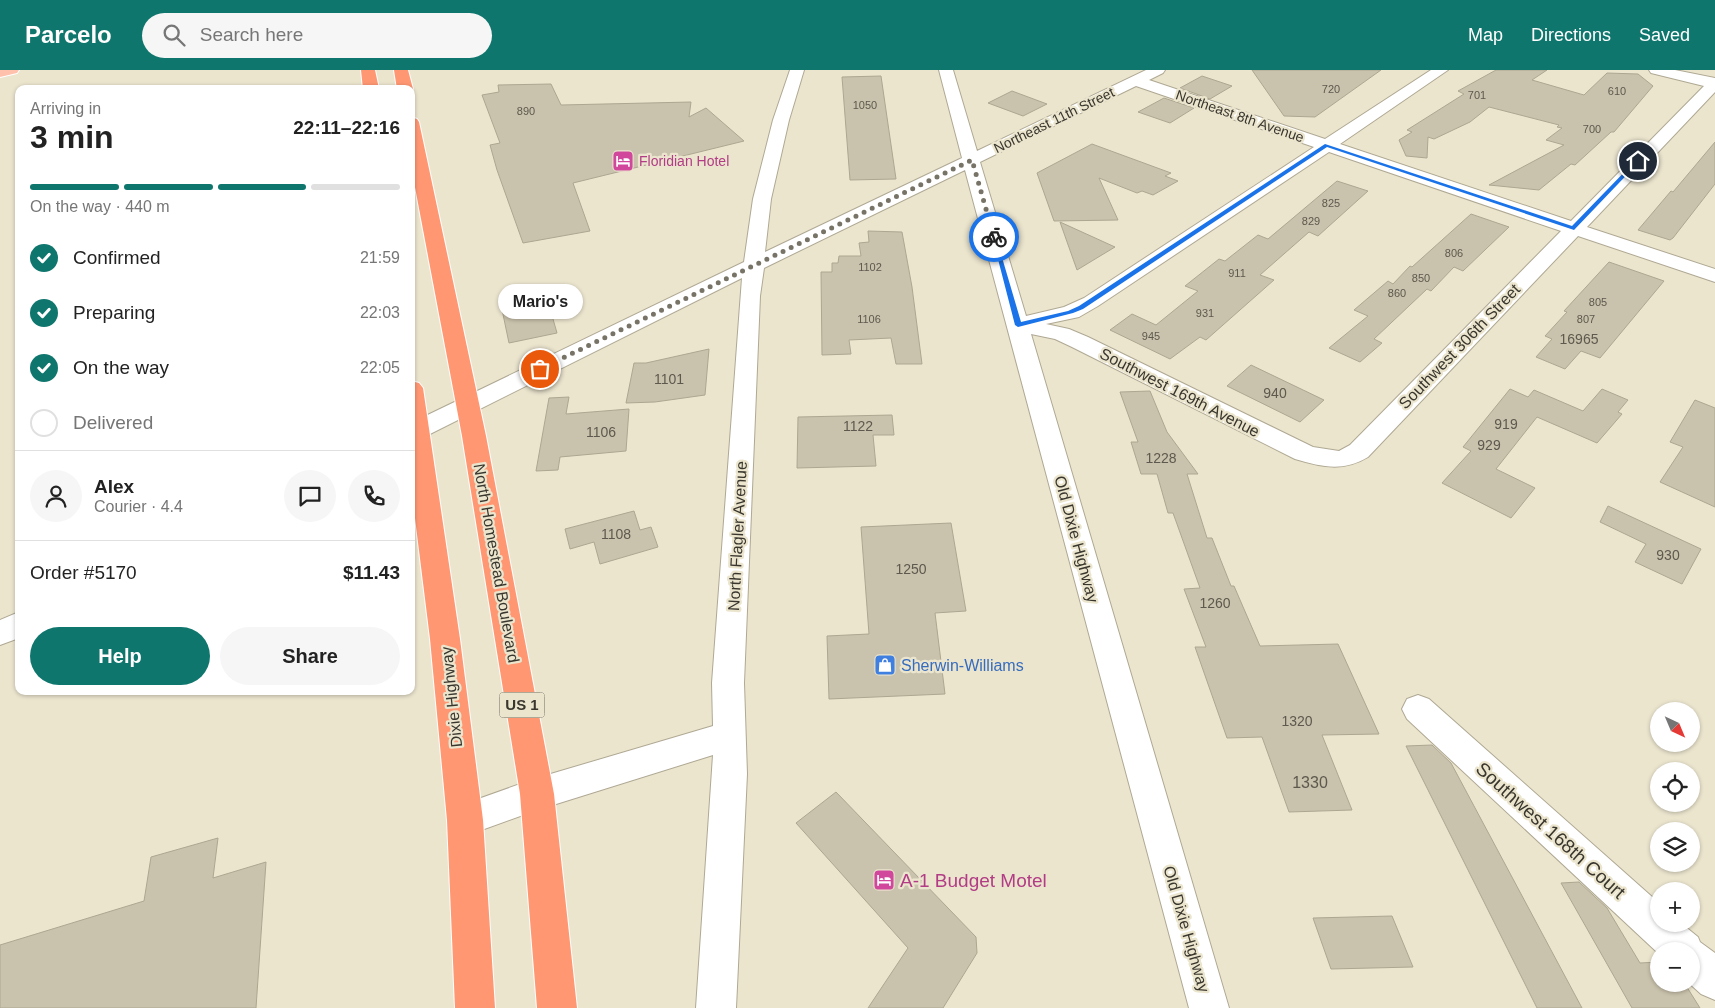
<!DOCTYPE html>
<html lang="en">
<head>
<meta charset="utf-8">
<style>
	body { margin:0; font-family:Helvetica,sans-serif; background:#f6f6f6; color:#222; height:100vh; display:flex; flex-direction:column; font-size:19px; white-space:nowrap }
	* { box-sizing:border-box; margin:0 }
	p { font-size:16px; color:#767676 }
	.icon { flex:none; width:28px; height:28px; fill:none; stroke:currentColor; stroke-width:2; stroke-linecap:round; stroke-linejoin:round }
	.map { position:relative; flex:1; overflow:hidden }
	.details { position:absolute; left:15px; top:15px; width:400px; height:610px; display:flex; flex-direction:column; background:#fff; border-radius:10px; box-shadow:0 1px 4px #0004 }
	.details>* { flex:none }
	.needle { width:32px; rotate:136deg }
	.controls { position:absolute; left:1650px; top:632px; display:grid; gap:10px }
	.controls a { display:grid; place-items:center; width:50px; height:50px; border-radius:50%; background:#fff; box-shadow:0 1px 4px #0004; font-size:25px }
	.pin { position:absolute; display:grid; place-items:center; width:42px; height:42px; color:#fff; margin:-21px; border:2px solid #fff; border-radius:50%; box-shadow:0 1px 5px #0007 }
	.courier { position:absolute; display:grid; place-items:center; width:50px; height:50px; margin:-25px; border:4px solid #1a73e8; border-radius:50%; background:#fff; color:#222; box-shadow:0 1px 6px #0007 }
	.bubble { position:absolute; height:35px; border-radius:18px; background:#fff; box-shadow:0 1px 4px #0004; font-size:16px; font-weight:700; line-height:35px; text-align:center }
	.head em { font-style:normal; font-weight:700 }
	.head div { display:flex; flex-direction:column-reverse }
	.head { display:flex; align-items:center; justify-content:space-between; height:85px; padding:0 15px }
	h1 { font-size:32px; font-weight:700; line-height:38px }
	.bar { display:grid; grid-template-columns:repeat(4,1fr); gap:8px 5px; align-content:center; height:60px; padding:0 15px }
	.bar i { height:6px; border-radius:4px; background:#e0e0e0 }
	.bar .selected { background:#0f766e }
	.bar p { grid-column:span 4 }
	.line { display:flex; align-items:center; gap:12px; padding:0 15px; border-top:1px solid #e0e0e0 }
	.line div { flex:1 }
	.round { display:grid; place-items:center; flex:none; width:52px; height:52px; border-radius:26px; background:#f6f6f6 }
	ol { padding:0 15px; list-style:none }
	li { display:flex; align-items:center; gap:15px; height:55px }
	li p { margin-inline-start:auto }
	li .icon { padding:5px; border-radius:50%; background:#0f766e; color:#fff; stroke-width:4 }
	li:last-child { color:#767676 }
	li i { width:28px; height:28px; border:2px solid #e0e0e0; border-radius:50% }
	.cta { display:flex; gap:10px; margin-top:auto; padding:10px 15px }
	.cta a { flex:1; height:58px; border-radius:30px; background:#0f766e; color:#fff; font-size:20px; font-weight:700; line-height:58px; text-align:center }
	.cta a+a { background:#f6f6f6; color:#222 }
	header { display:flex; align-items:center; gap:30px; box-sizing:border-box; height:70px; padding:0 25px; background:#0f766e; color:#fff }
	header strong { font-size:24px }
	nav { display:flex; gap:28px; margin-inline-start:auto; font-size:18px }
	.search { width:350px; height:45px; background:#f6f6f6; display:flex; align-items:center; gap:12px; box-sizing:border-box; padding:0 18px; border-radius:28px; color:#767676; font-size:19px }
	.map>svg:first-child { display:block }
	.building { fill:#c9c2ac; stroke:#ada691 }
	.lines { fill:none; stroke-linecap:round; stroke-linejoin:round }
	.minor-casing { stroke:#afa893; stroke-width:2 }
	.major-casing { stroke:#fff; stroke-width:2 }
	.highway-casing { stroke:#fff; stroke-width:2 }
	.minor { fill:#fff; fill-rule:evenodd }
	.major { fill:#ffc1ab; fill-rule:evenodd }
	.highway { fill:#ff9773; fill-rule:evenodd }
	.route { fill:#1a73e8 }
	.done { stroke:#777366; stroke-width:5; stroke-dasharray:0 9 }
	.labels { text-anchor:middle; stroke-width:4.5; stroke-linejoin:round; paint-order:stroke }
	.far-number-label { font-size:11px; fill:#5d594e }
	.far-street-label { font-size:14px; fill:#39362e; stroke:#ebe5ce }
	.far-hotel-label { font-size:14px; fill:#b23c85; stroke:#ebe5ce; text-anchor:start }
	.number-label { font-size:14px; fill:#5d594e }
	.shield { fill:#ebe5ce; stroke:#6e6a5e; stroke-width:1 }
	.shield-label { font-size:15px; font-weight:bold; fill:#39362e }
	.street-label { font-size:16px; fill:#39362e; stroke:#ebe5ce }
	.shop-label { font-size:16px; fill:#366cbe; stroke:#ebe5ce; text-anchor:start }
	.near-number-label { font-size:16px; fill:#5d594e }
	.near-street-label { font-size:19px; fill:#39362e; stroke:#ebe5ce }
	.near-hotel-label { font-size:19px; fill:#b23c85; stroke:#ebe5ce; text-anchor:start }
</style>
</head>
<body>
<header>
<strong>Parcelo</strong>
<div class="search"><svg class="icon" aria-label="search" viewBox="0 0 24 24"><circle cx="10" cy="10" r="6"/><path d="M15 15l6 6"/></svg>Search here</div>
<nav><a>Map</a><a>Directions</a><a>Saved</a></nav>
</header>
<div class="map">
<svg width="1715" height="938" viewBox="0 0 1715 938">
	<rect width="100%" height="100%" fill="#ebe5ce"/>
	<g class="building">
		<polygon points="1252,0 1381,0 1315,47 1284,46"/>
		<polygon points="1496,0 1547,0 1532,10 1584,25 1607,3 1638,4 1653,16 1614,62 1611,62 1575,95 1571,94 1539,120 1489,115 1564,75 1546,70 1562,58 1557,57 1559,55 1489,37 1470,52 1434,69 1428,67 1427,88 1406,86 1399,70 1412,62 1407,60 1464,24 1458,21"/>
		<polygon points="881,6 896,109 850,110 842,7"/>
		<polygon points="1202,6 1232,16 1210,29 1180,18"/>
		<polygon points="551,14 561,35 691,32 689,47 706,38 744,71 573,113 590,161 523,173 497,100 490,75 500,73 482,25 499,22 498,15"/>
		<polygon points="1012,21 1047,34 1023,46 988,33"/>
		<polygon points="1164,28 1194,38 1170,53 1138,42"/>
		<polygon points="1715,72 1715,114 1673,168 1670,170 1638,160 1671,121 1673,122"/>
		<polygon points="1092,74 1171,103 1165,106 1178,111 1153,125 1142,121 1137,123 1099,108 1118,150 1054,151 1037,103"/>
		<polygon points="1337,111 1368,121 1318,166 1309,162 1260,205 1274,210 1206,270 1200,267 1170,289 1110,260 1132,244 1156,255 1198,221 1185,216 1219,189 1225,191 1258,165 1268,169"/>
		<polygon points="1471,144 1509,157 1463,201 1454,197 1431,221 1427,219 1374,269 1382,273 1360,292 1329,278 1368,246 1354,240 1388,211 1393,214 1410,196 1412,197"/>
		<polygon points="1060,152 1115,177 1077,200"/>
		<polygon points="868,161 902,162 912,217 922,294 896,294 891,268 849,270 851,284 822,285 821,202 832,202 832,193 838,193 839,186 861,186 859,173 869,172"/>
		<polygon points="1609,192 1664,211 1600,288 1581,281 1565,299 1536,287 1552,269 1545,266 1567,242 1564,241"/>
		<polygon points="545,221 557,263 509,273 500,230"/>
		<polygon points="709,279 705,325 655,332 626,333 634,293 646,293"/>
		<polygon points="1251,295 1324,330 1300,352 1227,316"/>
		<polygon points="1510,319 1528,327 1534,320 1583,341 1602,319 1628,330 1618,342 1622,344 1597,373 1537,347 1496,399 1535,418 1511,448 1442,413 1471,381 1463,377"/>
		<polygon points="1150,321 1167,362 1198,404 1187,404 1207,468 1212,468 1231,516 1234,516 1260,576 1338,574 1379,664 1322,665 1352,740 1289,742 1262,667 1227,668 1195,577 1206,577 1184,519 1200,518 1173,443 1168,443 1157,404 1141,404 1131,372 1138,372 1120,322"/>
		<polygon points="569,327 566,344 629,339 626,381 560,387 558,400 536,401 549,328"/>
		<polygon points="1695,330 1715,338 1715,437 1660,412 1683,377 1670,372"/>
		<polygon points="892,345 894,365 873,365 876,396 797,398 798,347"/>
		<polygon points="1608,436 1701,479 1682,514 1635,492 1646,474 1600,452"/>
		<polygon points="634,441 640,460 651,457 658,477 600,494 594,472 570,479 565,459"/>
		<polygon points="951,453 966,541 935,543 945,624 829,629 827,566 869,564 861,457"/>
		<polygon points="1432,675 1451,693 1582,938 1537,938 1406,676"/>
		<polygon points="836,722 976,867 977,883 943,938 868,938 908,878 796,753"/>
		<polygon points="218,768 213,808 266,792 256,938 0,938 0,875 144,831 151,787"/>
		<polygon points="1579,812 1607,838 1640,893 1659,892 1659,914 1685,914 1700,938 1632,938 1561,813"/>
		<polygon points="1392,846 1413,897 1331,899 1313,848"/>
	</g>
	<g class="lines">
		<g class="minor-casing">
			<g id="minor">
				<path d="M790 0H804L789 50 771 129 765 182 962 88 939 0H953L977 81 1146 0H1165L1163 3 1149 10 1325 69 1431 0H1448L1340 74 1571 151 1704 16 1651 3 1649 0H1675L1715 8V22L1587 157 1715 199V212L1578 166 1368 387C1343 402 1322 397 1295 389L1072 277 1055 269 1031 264 1229 938H1189L965 100 764 198 760 226 744 613 747 704 736 938H696L713 685 537 740 465 766 453 762 447 750 453 738 537 708 713 656 712 613 742 208 420 369 411 371V353L744 192 753 129 773 50ZM1136 16 1314 77 1084 228 1064 237 1026 246 980 92ZM1329 82 1561 161 1350 375 1339 381 1313 377 1088 267 1069 259 1046 254 1079 247 1098 236Z"/>
				<polygon points="19,542 19,568 0,575 0,550"/>
				<polygon points="1418,625 1429,629 1659,833 1659,854 1682,854 1698,867 1700,872 1715,883 1715,930 1701,924 1690,914 1691,881 1659,881 1659,884 1407,649 1402,639 1407,629"/>
			</g>
		</g>
		<g class="major-casing">
			<polygon id="major" points="0,0 19,0 17,3 0,7"/>
		</g>
		<g class="highway-casing">
			<g id="highway">
				<polygon points="361,0 375,0 379,19 363,19"/>
				<polygon points="394,0 408,0 413,19 411,21 411,19 397,19"/>
				<polygon points="411,47 417,49 419,52 486,366 554,724 577,938 537,938 520,724 462,366 411,96"/>
				<polygon points="411,311 419,313 423,318 460,569 483,750 495,938 455,938 447,750 430,569 411,416"/>
			</g>
		</g>
		<use href="#minor" class="minor"/>
		<use href="#major" class="major"/>
		<use href="#highway" class="highway"/>
	</g>
	<polygon class="route" points="1325,74 1572,156 1636,90 1640,91 1574,160 1327,77 1083,239 1073,243 1018,257 1015,255 992,166 996,167 1021,252 1068,241 1079,236"/>
	<g class="lines">
		<polyline class="done" points="540,299 972,90 994,167"/>
	</g>
	<defs>
		<g id="hotel-square" transform="scale(1.125)"><rect x="-9" y="-9" width="18" height="18" rx="4" fill="#d1479c" stroke="#ebe5ce"/><path d="M-6-4.5h1.5V1H6V5H4.5V3h-9V5H-6ZM-4 0a1.8 1.8 0 1 1 3.6 0ZM.5 0V-2.5h3Q6-2.5 6 0Z" fill="#fff"/></g>
		<g id="shop-square" transform="scale(1.125)"><rect x="-9" y="-9" width="18" height="18" rx="4" fill="#3f7fe0" stroke="#ebe5ce"/><path d="M-5-2.5h2.3a2.7 3.5 0 0 1 5.4 0H5L5.5 6h-11ZM-1.5-2.5h3a1.5 2.3 0 0 0-3 0Z" fill="#fff"/></g>
	</defs>
	<g fill-rule="evenodd">
		<use href="#hotel-square" x="623" y="91"/>
		<use href="#shop-square" x="885" y="595"/>
		<use href="#hotel-square" x="884" y="810"/>
	</g>
	<g class="labels">
		<g class="far-number-label">
			<text x="1331" y="23">720</text>
			<text x="1617" y="25">610</text>
			<text x="1477" y="29">701</text>
			<text x="865" y="39">1050</text>
			<text x="526" y="45">890</text>
			<text x="1592" y="63">700</text>
			<text x="1331" y="137">825</text>
			<text x="1311" y="155">829</text>
			<text x="1454" y="187">806</text>
			<text x="870" y="201">1102</text>
			<text x="1237" y="207">911</text>
			<text x="1421" y="212">850</text>
			<text x="1397" y="227">860</text>
			<text x="1598" y="236">805</text>
			<text x="1205" y="247">931</text>
			<text x="869" y="253">1106</text>
			<text x="1586" y="253">807</text>
			<text x="1151" y="270">945</text>
		</g>
		<g class="far-street-label">
			<text transform="translate(1240 46) rotate(19)" y="5">Northeast 8th Avenue</text>
			<text transform="translate(1054 50) rotate(-26)" y="5">Northeast 11th Street</text>
		</g>
		<g class="far-hotel-label">
			<text x="639" y="96">Floridian Hotel</text>
		</g>
		<g class="number-label">
			<text x="1579" y="274">16965</text>
			<text x="669" y="314">1101</text>
			<text x="1275" y="328">940</text>
			<text x="1506" y="359">919</text>
			<text x="858" y="361">1122</text>
			<text x="601" y="367">1106</text>
			<text x="1489" y="380">929</text>
			<text x="1161" y="393">1228</text>
			<text x="616" y="469">1108</text>
			<text x="1668" y="490">930</text>
			<text x="911" y="504">1250</text>
			<text x="1215" y="538">1260</text>
			<text x="1297" y="656">1320</text>
		</g>
		<rect class="shield" x="499.5" y="622.5" width="45" height="25" rx="4"/>
		<g class="shield-label">
			<text x="522" y="640">US 1</text>
		</g>
		<g class="street-label">
			<text transform="translate(1459 276) rotate(-46)" y="6">Southwest 306th Street</text>
			<text transform="translate(1180 322) rotate(27)" y="6">Southwest 169th Avenue</text>
			<text transform="translate(737 466) rotate(-87)" y="6">North Flagler Avenue</text>
			<text transform="translate(1077 469) rotate(75)" y="6">Old Dixie Highway</text>
			<text transform="translate(497 493) rotate(80)" y="6">North Homestead Boulevard</text>
			<text transform="translate(451 627) rotate(-96)" y="6">Dixie Highway</text>
			<text transform="translate(1187 859) rotate(74)" y="6">Old Dixie Highway</text>
		</g>
		<g class="shop-label">
			<text x="901" y="601">Sherwin-Williams</text>
		</g>
		<g class="near-number-label">
			<text x="1310" y="718">1330</text>
		</g>
		<g class="near-street-label">
			<text transform="translate(1551 760) rotate(42)" y="7">Southwest 168th Court</text>
		</g>
		<g class="near-hotel-label">
			<text x="900" y="817">A-1 Budget Motel</text>
		</g>
	</g>
</svg>
<div class="controls">
<a><svg class="needle" viewBox="-14 -14 28 28"><path d="M0-13l5 13h-10z" fill="#e53935"/><path d="M0 13l5-13h-10z" fill="#767676"/></svg></a>
<a><svg class="icon" aria-label="locate" viewBox="0 0 24 24"><circle cx="12" cy="12" r="6"/><path d="M12 2v4M12 18v4M2 12h4M18 12h4"/></svg></a>
<a><svg class="icon" aria-label="layers" viewBox="0 0 24 24"><path d="M12 4l9 5-9 5-9-5zM3 14l9 5 9-5"/></svg></a>
<a>+</a>
<a>−</a>
</div>
<div class="pin" style="left:540px;top:299px;background:#ea580c"><svg class="icon" aria-label="bag" viewBox="0 0 24 24"><path d="M5 8h14l-1 12H6zM9 8a3 3 0 0 1 6 0"/></svg></div>
<div class="pin" style="left:1638px;top:91px;background:#1f2937"><svg class="icon" aria-label="home" viewBox="0 0 24 24"><path d="M3 11l9-7 9 7M6 9v11h12V9"/></svg></div>
<div class="courier" style="left:994px;top:167px"><svg class="icon" aria-label="bike" viewBox="0 0 24 24"><circle cx="6" cy="16" r="4"/><circle cx="18" cy="16" r="4"/><path d="M6 16l4-8h5l3 8M10 8l3 8H6M13 5h3"/></svg></div>
<div class="bubble" style="left:498px;top:214px;width:85px">Mario's</div>
<section class="details">
<div class="head"><div><h1>3 min</h1><p>Arriving in</p></div><em>22:11–22:16</em></div>
<div class="bar"><i class="selected"></i><i class="selected"></i><i class="selected"></i><i></i><p>On the way · 440 m</p></div>
<ol>
<li><svg class="icon" aria-label="check" viewBox="0 0 24 24"><path d="M5 12l5 5 9-10"/></svg>Confirmed<p>21:59</p></li>
<li><svg class="icon" aria-label="check" viewBox="0 0 24 24"><path d="M5 12l5 5 9-10"/></svg>Preparing<p>22:03</p></li>
<li><svg class="icon" aria-label="check" viewBox="0 0 24 24"><path d="M5 12l5 5 9-10"/></svg>On the way<p>22:05</p></li>
<li><i></i>Delivered</li>
</ol>
<div class="line" style="height:90px"><a class="round"><svg class="icon" aria-label="person" viewBox="0 0 24 24"><circle cx="12" cy="8" r="4"/><path d="M4 21q1-7 8-7t8 7"/></svg></a><div><b>Alex</b><p>Courier · 4.4</p></div><a class="round"><svg class="icon" aria-label="chat" viewBox="0 0 24 24"><path d="M4 5h16v11H9l-5 4z"/></svg></a><a class="round"><svg class="icon" aria-label="phone" viewBox="0 0 24 24"><path d="M5 4h4l2 5-3 2q2 4 5 5l2-3 5 2v4C11 20 4 13 5 4z"/></svg></a></div>
<div class="line" style="height:65px"><div>Order #5170</div><b>$11.43</b></div>
<div class="cta"><a>Help</a><a>Share</a></div>
</section>
</div>
</body>
</html>
